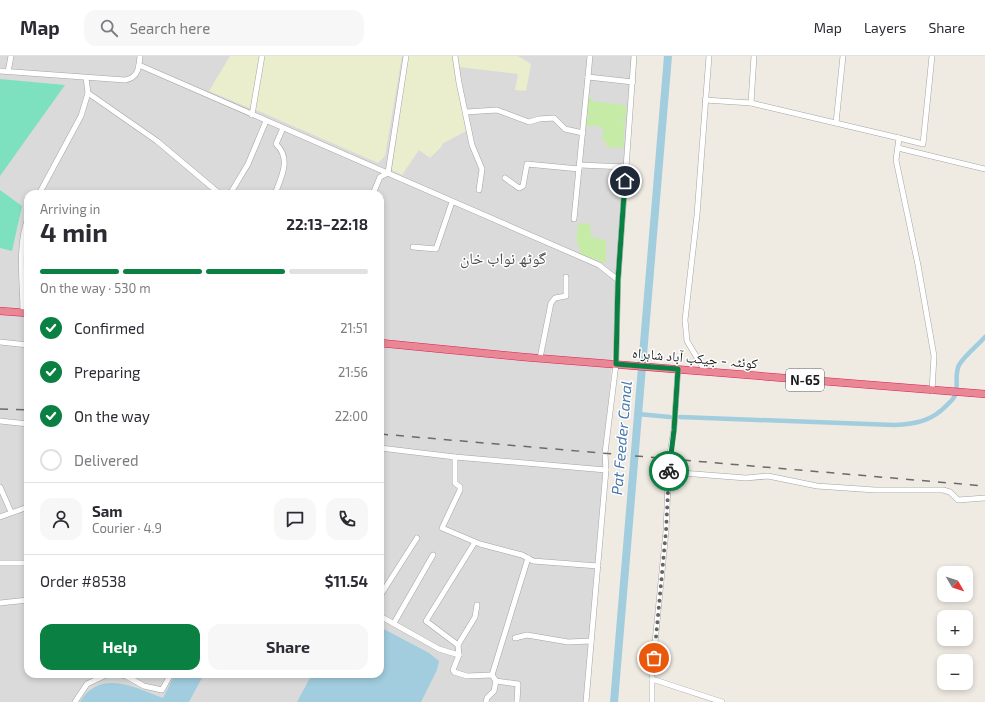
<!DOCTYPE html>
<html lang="en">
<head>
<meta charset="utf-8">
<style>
	body { margin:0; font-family:"Exo 2","Noto Naskh Arabic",sans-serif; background:#f7f7f7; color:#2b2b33; height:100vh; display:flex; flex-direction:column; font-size:15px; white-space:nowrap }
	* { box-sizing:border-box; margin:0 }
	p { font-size:13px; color:#7c7c81 }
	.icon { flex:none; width:22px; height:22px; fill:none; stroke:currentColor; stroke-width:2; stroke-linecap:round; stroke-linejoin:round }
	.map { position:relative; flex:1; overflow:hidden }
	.panel { position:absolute; left:24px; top:134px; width:360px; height:488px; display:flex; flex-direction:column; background:#fff; border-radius:12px; box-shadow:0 2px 6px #0003 }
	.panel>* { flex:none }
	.needle { width:26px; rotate:129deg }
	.buttons { position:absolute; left:937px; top:510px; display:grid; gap:8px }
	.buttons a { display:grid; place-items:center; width:36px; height:36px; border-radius:8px; background:#fff; box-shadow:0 2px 6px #0003; font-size:20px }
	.pin { position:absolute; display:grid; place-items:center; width:34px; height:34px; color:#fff; margin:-17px; border:2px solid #fff; border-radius:50%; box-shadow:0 1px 4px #0007 }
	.courier { position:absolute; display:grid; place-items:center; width:40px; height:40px; margin:-20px; border:3px solid #0b8043; border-radius:50%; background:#fff; color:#222; box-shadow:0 1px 5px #0007 }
	.headline em { font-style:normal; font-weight:700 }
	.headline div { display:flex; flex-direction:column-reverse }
	.headline { display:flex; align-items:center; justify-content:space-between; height:68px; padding:0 16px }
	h1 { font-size:26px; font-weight:700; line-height:30px }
	.bar { display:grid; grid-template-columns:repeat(4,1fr); gap:6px 4px; align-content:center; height:48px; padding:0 16px }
	.bar i { height:5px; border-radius:3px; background:#e1e1e2 }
	.bar .active { background:#0b8043 }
	.bar p { grid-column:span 4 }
	.line { display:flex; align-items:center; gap:10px; padding:0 16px; border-top:1px solid #e1e1e2 }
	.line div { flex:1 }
	.round { display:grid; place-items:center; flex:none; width:42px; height:42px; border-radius:12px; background:#f7f7f7 }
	ol { padding:0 16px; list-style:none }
	li { display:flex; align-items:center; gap:12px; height:44px }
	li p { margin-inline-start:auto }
	li .icon { padding:4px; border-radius:50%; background:#0b8043; color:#fff; stroke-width:4 }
	li:last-child { color:#7c7c81 }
	li i { width:22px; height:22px; border:2px solid #e1e1e2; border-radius:50% }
	.button { display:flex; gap:8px; margin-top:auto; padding:8px 16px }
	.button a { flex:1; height:46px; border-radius:12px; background:#0b8043; color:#fff; font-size:16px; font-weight:700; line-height:46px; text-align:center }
	.button a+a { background:#f7f7f7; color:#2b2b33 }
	header { display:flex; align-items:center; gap:24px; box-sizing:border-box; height:56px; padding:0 20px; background:#fff; border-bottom:1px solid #e1e1e2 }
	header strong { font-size:19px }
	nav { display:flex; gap:22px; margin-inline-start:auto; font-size:14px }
	.search { width:280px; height:36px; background:#f7f7f7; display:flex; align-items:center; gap:10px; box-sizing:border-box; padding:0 14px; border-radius:12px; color:#7c7c81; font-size:15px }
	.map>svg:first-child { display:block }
	.residential { fill:#dbdada; fill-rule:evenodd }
	.farmland { fill:#eaeecd }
	.grass { fill:#c5eba6 }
	.pitch { fill:#7de1bf }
	.water { fill:#a1cdde }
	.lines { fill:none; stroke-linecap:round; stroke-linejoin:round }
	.canal { stroke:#a1cdde; stroke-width:4.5 }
	.river { stroke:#a1cdde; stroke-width:8 }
	.minor-casing { stroke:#a4a4a4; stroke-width:6 }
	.highway-casing { stroke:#de1e57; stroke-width:8 }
	.minor { stroke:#fff; stroke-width:5 }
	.highway { stroke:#e98795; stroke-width:7 }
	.rail { stroke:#6b6b6b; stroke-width:1.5; stroke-dasharray:8 8; stroke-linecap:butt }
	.done { stroke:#666562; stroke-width:4; stroke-dasharray:0 7.2 }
	.route { stroke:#0b8043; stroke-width:5 }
	.labels { text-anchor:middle; stroke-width:3; stroke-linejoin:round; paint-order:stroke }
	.shield { fill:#fff; stroke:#616161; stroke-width:1 }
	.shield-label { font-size:13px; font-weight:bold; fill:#1d1d1d }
	.street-label { font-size:14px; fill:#1d1d1d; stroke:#fff }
	.water-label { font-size:15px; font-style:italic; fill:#4776b0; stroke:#fff }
	.quarter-label { font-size:16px; fill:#505050; stroke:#fff }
</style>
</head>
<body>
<header>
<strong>Map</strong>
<div class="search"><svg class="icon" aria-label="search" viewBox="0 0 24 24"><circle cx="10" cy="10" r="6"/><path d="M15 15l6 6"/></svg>Search here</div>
<nav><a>Map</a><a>Layers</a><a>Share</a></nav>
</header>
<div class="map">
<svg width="985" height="646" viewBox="0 0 985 646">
	<rect width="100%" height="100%" fill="#efebe3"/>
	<path class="residential" d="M0 0H637L584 646H0ZM28 138H380V618H28Z"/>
	<g class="farmland">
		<polygon points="230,0 261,0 252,53 209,35"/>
		<polygon points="263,0 402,0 385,100 378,107 254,53"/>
		<polygon points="408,0 453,0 466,75 442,88 442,90 430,102 419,94 402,119 392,114"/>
		<polygon points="457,0 518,0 531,8 526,35 515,34 518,18 458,11"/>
	</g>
	<g class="grass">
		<polygon points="589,42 592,42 592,44 598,47 600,46 625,49 627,54 625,64 612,64 625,65 623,92 606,91 607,86 602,85 603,72 596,70 587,70 584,68 585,63 589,62 586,50 589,48 587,44"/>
		<path d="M578 167 590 168 591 181 606 184V207L579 198 580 192C574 186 578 175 578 167Z"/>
	</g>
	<g class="pitch">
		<polygon points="0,23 65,29 0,120"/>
		<polygon points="0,134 22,150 12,195 0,192"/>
	</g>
	<g class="water">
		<polygon points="380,571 429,597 439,605 437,614 421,646 297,646 312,618 380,618"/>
		<path d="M175 618H204L189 646H80C100 612 136 632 163 642Z"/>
	</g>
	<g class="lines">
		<g class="canal">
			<polyline points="638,358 670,361"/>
			<path d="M680 361 894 369C916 368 932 365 947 349 950 346 954 343 955 339 959 329 954 319 959 309 965 299 977 290 985 281"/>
		</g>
		<polyline class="river" points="614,646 668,0"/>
		<g class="minor-casing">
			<g id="minor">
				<polyline points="455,0 459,27 472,89 482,113 479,134"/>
				<polyline points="139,9 599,209 618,224"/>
				<path d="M0 15 125 24C138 22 139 12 140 0"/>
				<polyline points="8,16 11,0"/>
				<polyline points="588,21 633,26"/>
				<polyline points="86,22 88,37 157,85 220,138"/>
				<polyline points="705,44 751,47 899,82 896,104 918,209 934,300 932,335"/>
				<polyline points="751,47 754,0"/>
				<polyline points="466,56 497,54 529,66 539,63 554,62 565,73 583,77"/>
				<polyline points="252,59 262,0"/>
				<polyline points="836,67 843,0"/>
				<polyline points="899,82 923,88 932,0"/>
				<polyline points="898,92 985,113"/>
				<polyline points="580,109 626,111"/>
				<polyline points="505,122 519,132 523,130 527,108 579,113"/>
				<polyline points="39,138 81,60 88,37"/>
				<polyline points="230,138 248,108 266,65"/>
				<path d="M275 138C281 121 292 103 276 88L283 72"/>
				<polyline points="373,138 380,121 388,117 406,0"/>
				<polyline points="574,163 590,0"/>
				<polyline points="413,191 436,193 452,146"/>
				<path d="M23 257C23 227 17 191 28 162"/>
				<polyline points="0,286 28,289"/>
				<polyline points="540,302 551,247 555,242 566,240 566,221"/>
				<polyline points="705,315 687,285 685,264 697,159 709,0"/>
				<polyline points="0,365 28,368"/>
				<polyline points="380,392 455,401 606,414"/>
				<polyline points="455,401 455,427 460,431 460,434 442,472 480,488 522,499 533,505 598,510"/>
				<polyline points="669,416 746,422 768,420 817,430 875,434 943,434 950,436 958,444 985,442"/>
				<polyline points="0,431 11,456"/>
				<polyline points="0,461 28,451"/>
				<polyline points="475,486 426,565 458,589 459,599 453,614 454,616 467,620 492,619"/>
				<polyline points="0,507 28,507"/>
				<polyline points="380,540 417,482"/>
				<polyline points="0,547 28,544"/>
				<polyline points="380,560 439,593 459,599"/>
				<polyline points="394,567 433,499"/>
				<polyline points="515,582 527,579 568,586 591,585"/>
				<polyline points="458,589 475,561 477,549"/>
				<polyline points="116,618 126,620 144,630 162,634 171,618"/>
				<polyline points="492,619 528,502"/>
				<polyline points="492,619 496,625 518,628 517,646"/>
				<polyline points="652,623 722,646"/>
				<polyline points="75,646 87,628 108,618"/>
				<polyline points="486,646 487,642 494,635 496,625"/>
				<polyline points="586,646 606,414 605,397 616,308 618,224 634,0"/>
				<polyline points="652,646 652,617 666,475 669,404 674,373 678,313"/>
			</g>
		</g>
		<g class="highway-casing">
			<g id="highway">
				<polyline points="0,255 28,257"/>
				<polyline points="380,287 523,301 985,338"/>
			</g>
		</g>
		<use href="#minor" class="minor"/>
		<use href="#highway" class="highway"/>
		<g class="rail">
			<polyline points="0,353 28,354"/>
			<polyline points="380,378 985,430"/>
		</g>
	</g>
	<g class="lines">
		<polyline class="done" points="654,602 666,475 669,415"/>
		<polyline class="route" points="625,125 618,224 616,308 678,313 674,374 669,415"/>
	</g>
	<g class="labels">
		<rect class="shield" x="786" y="313" width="38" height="22" rx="3"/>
		<g class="shield-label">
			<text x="805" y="329">N-65</text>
		</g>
		<g class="street-label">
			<text transform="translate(695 302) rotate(5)" y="5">کوئٹہ - جیکب آباد شاہراہ</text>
		</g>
		<g class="water-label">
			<text transform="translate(622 382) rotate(-85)" y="5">Pat Feeder Canal</text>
		</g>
		<g class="quarter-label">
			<text x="503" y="208">گوٹھ نواب خان</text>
		</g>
	</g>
</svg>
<div class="buttons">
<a><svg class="needle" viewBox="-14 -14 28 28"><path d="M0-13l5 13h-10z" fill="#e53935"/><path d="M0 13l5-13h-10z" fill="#7c7c81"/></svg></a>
<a>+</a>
<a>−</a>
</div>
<div class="pin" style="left:654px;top:602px;background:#ea580c"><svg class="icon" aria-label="bag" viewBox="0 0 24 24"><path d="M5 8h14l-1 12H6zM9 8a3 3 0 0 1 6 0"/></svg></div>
<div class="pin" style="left:625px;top:125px;background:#1f2937"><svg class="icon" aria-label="home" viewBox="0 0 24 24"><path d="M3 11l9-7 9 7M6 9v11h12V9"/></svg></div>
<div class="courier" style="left:669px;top:415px"><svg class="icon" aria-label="bike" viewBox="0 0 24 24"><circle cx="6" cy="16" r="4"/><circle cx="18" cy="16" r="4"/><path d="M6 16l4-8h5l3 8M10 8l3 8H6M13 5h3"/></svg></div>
<section class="panel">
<div class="headline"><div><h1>4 min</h1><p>Arriving in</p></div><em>22:13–22:18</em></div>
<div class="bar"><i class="active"></i><i class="active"></i><i class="active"></i><i></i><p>On the way · 530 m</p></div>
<ol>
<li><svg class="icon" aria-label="check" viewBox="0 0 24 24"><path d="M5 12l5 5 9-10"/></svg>Confirmed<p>21:51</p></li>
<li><svg class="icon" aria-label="check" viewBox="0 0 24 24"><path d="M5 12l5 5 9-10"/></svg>Preparing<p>21:56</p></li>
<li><svg class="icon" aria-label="check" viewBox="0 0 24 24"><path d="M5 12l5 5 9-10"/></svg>On the way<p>22:00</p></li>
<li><i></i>Delivered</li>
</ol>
<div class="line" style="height:72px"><a class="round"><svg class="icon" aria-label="person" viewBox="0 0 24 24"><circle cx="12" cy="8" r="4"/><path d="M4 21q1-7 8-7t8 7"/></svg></a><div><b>Sam</b><p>Courier · 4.9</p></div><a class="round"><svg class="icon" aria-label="chat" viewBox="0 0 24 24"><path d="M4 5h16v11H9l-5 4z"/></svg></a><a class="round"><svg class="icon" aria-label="phone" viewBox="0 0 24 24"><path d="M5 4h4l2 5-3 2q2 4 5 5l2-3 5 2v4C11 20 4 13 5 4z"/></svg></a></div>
<div class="line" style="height:52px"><div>Order #8538</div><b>$11.54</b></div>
<div class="button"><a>Help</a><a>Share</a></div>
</section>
</div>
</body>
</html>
